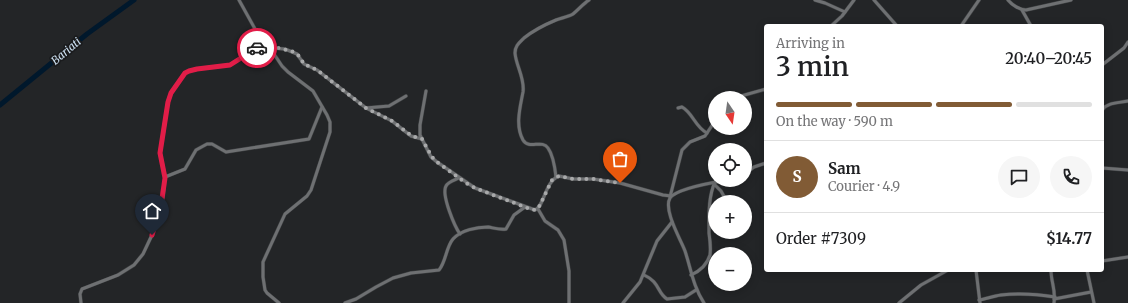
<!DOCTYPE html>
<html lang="en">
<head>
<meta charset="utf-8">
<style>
	body { margin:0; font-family:Merriweather,serif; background:#f6f6f6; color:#202124; height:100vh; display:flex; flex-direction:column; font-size:15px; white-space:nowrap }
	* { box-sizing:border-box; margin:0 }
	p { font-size:13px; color:#757577 }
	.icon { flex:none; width:22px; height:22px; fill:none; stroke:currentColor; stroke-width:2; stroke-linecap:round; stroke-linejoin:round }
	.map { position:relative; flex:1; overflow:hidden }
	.side { position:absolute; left:764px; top:24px; width:340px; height:248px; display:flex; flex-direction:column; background:#fff; border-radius:4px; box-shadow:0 2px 10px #0003 }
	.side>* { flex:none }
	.needle { width:26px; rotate:167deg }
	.controls { position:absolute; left:708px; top:91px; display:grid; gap:8px }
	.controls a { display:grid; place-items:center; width:44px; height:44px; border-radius:50%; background:#fff; box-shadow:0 2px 10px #0003; font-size:20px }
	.pin { position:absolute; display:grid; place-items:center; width:34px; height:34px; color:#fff; margin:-41px -17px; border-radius:50% 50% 50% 0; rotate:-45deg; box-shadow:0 0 4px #0007 }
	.pin .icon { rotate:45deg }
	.courier { position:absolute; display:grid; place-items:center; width:40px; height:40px; margin:-20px; border:3px solid #e11d48; border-radius:50%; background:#fff; color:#222; box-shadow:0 1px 5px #0007 }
	.headline em { font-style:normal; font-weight:600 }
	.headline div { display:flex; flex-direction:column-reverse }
	.headline { display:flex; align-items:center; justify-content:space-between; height:68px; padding:0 12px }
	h1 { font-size:26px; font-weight:600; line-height:30px }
	.bar { display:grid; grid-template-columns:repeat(4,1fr); gap:6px 4px; align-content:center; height:48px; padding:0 12px }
	.bar i { height:5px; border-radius:3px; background:#e0e0e0 }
	.bar .active { background:#815b35 }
	.bar p { grid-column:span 4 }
	.line { display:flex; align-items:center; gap:10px; padding:0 12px; border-top:1px solid #e0e0e0 }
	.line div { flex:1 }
	.round { display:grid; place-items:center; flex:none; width:42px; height:42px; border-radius:21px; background:#f6f6f6 }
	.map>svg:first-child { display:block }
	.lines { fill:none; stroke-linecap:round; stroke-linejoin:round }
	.river { stroke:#00182c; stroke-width:5 }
	.minor-casing { stroke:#3e4042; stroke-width:4 }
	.minor { stroke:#6e7072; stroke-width:3 }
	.done { stroke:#a8a9aa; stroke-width:4; stroke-dasharray:0 7.2 }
	.route { stroke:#e11d48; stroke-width:5 }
	.labels { text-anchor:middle; stroke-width:3.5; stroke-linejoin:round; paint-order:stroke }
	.water-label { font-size:11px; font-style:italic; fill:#cfe3f4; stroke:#1a1b1d }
</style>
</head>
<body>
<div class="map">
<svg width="1128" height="303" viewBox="0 0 1128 303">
	<rect width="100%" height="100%" fill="#232527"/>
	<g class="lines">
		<polyline class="river" points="0,105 87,34 134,0"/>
		<g class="minor-casing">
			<g id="minor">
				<polyline points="239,0 265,47 274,54 282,66 288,72 313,91 327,115 330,122 330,132 311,190 307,196 285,214 263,262 263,277 265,290 267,293 279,303"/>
				<polyline points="815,0 825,3 845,12"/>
				<polyline points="874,0 897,26"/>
				<path d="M1008 0C1012 5 1020 10 1026 10L1071 0"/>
				<polyline points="1022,10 1031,26"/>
				<polyline points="831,26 842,16 854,0"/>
				<polyline points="961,26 979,0"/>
				<polyline points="1102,65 1124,48 1128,42"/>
				<path d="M426 91 420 125V135L431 157 437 162 475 188 535 210C544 207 545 181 559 176L573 179H593L620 183 663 195 671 196"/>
				<polyline points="734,98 766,89"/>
				<polyline points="366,108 389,106 406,96"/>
				<path d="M678 108 682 107C693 113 695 127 707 133"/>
				<path d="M1102 110C1108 102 1119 103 1128 101"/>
				<polyline points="1102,168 1128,170"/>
				<polyline points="745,174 754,167 766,163"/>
				<polyline points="165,177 185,169 196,150 207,144 212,144 226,152 309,139 322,107"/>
				<path d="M556 177C555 168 553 155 548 148 542 139 529 150 523 140 515 125 520 108 523 92 525 78 516 66 515 53 515 46 519 43 524 38 534 30 544 25 556 20 561 18 568 17 573 14 579 9 583 4 589 0"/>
				<path d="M459 178C455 180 448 182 446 186 441 195 455 227 460 234"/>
				<polyline points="714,184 721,191 726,200 730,201"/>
				<polyline points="670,197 682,150 690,142 705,136 715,121"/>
				<polyline points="538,209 545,221 558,230 564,240 569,271 569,303"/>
				<polyline points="1102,261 1128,257"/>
				<polyline points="976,270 980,303"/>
				<path d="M1051 270C1051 283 1056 289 1054 303"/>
				<polyline points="1087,270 1094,303"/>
				<path d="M644 275C660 282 657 293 667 299L685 297 696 290"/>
				<path d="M691 275C700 271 707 265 710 255 711 248 710 240 709 233 709 217 708 197 715 182"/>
				<polyline points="1054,299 1091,292"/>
				<path d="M979 300C986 299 993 296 1001 295 1018 293 1037 294 1055 297"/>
				<polyline points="81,303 80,294 82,289 118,275 134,265 143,254 152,235 163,197 165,177 160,153 168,102 171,93 185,73 189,71 197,69 230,65 257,47 285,49 297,54 304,64 317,70 366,108 392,121 411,136 422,139"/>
				<path d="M345 303 356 299 376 287 393 278 411 273 439 270C446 262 446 247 453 239 461 230 477 227 488 227 494 228 500 230 506 229L514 215 525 207"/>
				<polyline points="623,303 640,282 657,241 672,222"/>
				<path d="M704 303C693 286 691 269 685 251 681 240 663 210 670 198 677 188 716 182 728 180"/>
				<polyline points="899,303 921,285 948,270"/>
			</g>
		</g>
		<use href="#minor" class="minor"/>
	</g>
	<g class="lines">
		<polyline class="done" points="257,48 269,49 278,48 294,52 299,56 304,64 317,70 366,108 392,121 412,136 422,139 432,157 437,162 466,183 475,188 522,206 532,210 538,209 552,180 559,176 573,179 593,179 620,183"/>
		<polyline class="route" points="152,235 161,205 164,185 165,178 160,153 168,102 171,93 185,73 189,71 197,69 230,65 257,48"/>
	</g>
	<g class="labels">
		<g class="water-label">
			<text transform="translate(66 51) rotate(-40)" y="4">Bariati</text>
		</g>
	</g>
</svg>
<div class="controls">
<a><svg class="needle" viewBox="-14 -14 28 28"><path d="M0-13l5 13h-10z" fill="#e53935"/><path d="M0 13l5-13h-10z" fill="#757577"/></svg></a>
<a><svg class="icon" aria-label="locate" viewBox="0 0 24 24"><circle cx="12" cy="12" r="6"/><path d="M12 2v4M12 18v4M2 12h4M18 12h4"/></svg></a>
<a>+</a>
<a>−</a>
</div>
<div class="pin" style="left:620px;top:183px;background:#ea580c"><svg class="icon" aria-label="bag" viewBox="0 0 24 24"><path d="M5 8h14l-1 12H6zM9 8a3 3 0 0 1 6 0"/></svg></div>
<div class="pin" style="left:152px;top:235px;background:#1f2937"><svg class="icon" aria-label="home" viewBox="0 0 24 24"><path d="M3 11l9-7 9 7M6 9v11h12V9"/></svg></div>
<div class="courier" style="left:257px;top:48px"><svg class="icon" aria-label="car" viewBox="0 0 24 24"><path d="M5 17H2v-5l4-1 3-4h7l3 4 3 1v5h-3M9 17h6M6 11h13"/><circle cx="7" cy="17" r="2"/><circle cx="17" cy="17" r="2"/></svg></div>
<section class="side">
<div class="headline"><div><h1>3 min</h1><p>Arriving in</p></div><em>20:40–20:45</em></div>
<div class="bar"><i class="active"></i><i class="active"></i><i class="active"></i><i></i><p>On the way · 590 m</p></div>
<div class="line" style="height:72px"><b class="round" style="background:#815b35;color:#fff">S</b><div><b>Sam</b><p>Courier · 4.9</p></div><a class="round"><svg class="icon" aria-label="chat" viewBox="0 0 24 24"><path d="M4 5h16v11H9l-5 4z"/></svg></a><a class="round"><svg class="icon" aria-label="phone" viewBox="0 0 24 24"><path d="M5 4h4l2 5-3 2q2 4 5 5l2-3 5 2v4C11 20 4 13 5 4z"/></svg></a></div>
<div class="line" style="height:52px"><div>Order #7309</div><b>$14.77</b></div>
</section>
</div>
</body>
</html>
